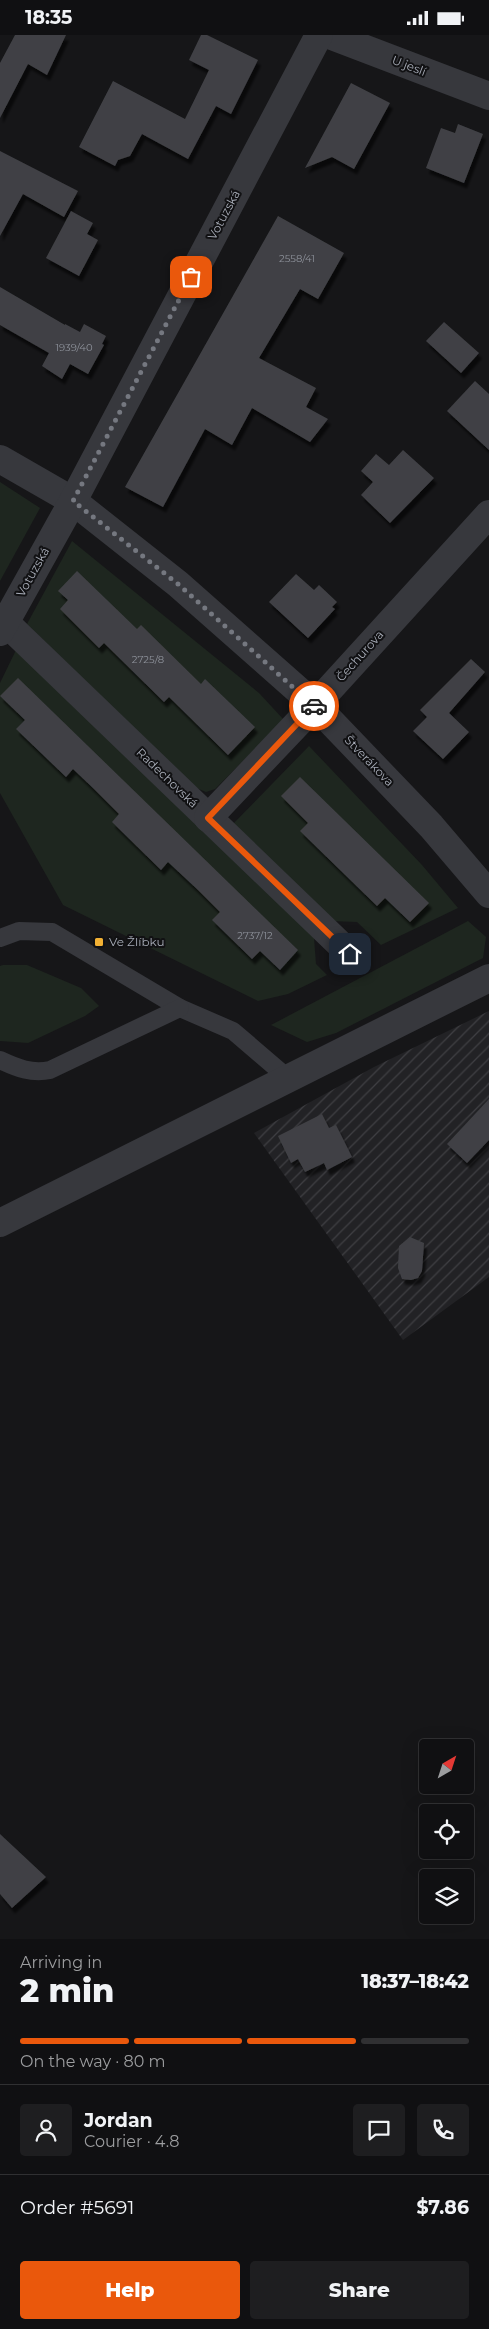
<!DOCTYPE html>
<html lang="en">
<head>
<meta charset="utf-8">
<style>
	body { margin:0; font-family:Montserrat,sans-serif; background:#1e1e20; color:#f1f3f6; height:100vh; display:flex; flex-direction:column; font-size:19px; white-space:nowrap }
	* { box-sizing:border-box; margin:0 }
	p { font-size:16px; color:#9c9d9f }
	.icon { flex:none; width:28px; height:28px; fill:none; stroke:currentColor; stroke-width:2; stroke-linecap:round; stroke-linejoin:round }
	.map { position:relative; height:1904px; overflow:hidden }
	.sheet { display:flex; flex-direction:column; background:#101012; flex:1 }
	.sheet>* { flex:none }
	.needle { width:32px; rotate:39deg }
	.fabs { position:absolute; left:419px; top:1704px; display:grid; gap:10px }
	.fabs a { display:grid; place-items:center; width:55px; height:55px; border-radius:5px; background:#101012; box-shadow:0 5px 20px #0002,0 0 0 1px #303032; font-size:25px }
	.pin { position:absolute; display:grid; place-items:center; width:42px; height:42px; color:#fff; margin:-21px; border-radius:10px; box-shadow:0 2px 8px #0006 }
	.courier { position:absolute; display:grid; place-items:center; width:50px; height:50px; margin:-25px; border:4px solid #ea580c; border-radius:50%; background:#fff; color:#222; box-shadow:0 1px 6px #0007 }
	.overview em { font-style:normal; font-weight:800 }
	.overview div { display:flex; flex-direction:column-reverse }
	.overview { display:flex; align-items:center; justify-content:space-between; height:85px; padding:0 20px }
	h1 { font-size:32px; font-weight:800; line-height:38px }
	.bar { display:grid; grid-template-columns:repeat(4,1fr); gap:8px 5px; align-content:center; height:60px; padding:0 20px }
	.bar i { height:6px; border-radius:4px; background:#303032 }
	.bar .selected { background:#ea580c }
	.bar p { grid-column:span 4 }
	.line { display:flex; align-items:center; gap:12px; padding:0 20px; border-top:1px solid #303032 }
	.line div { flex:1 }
	.round { display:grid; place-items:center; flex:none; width:52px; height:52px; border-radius:5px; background:#1e1e20 }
	.button { display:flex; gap:10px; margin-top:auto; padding:10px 20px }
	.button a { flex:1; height:58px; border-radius:5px; background:#ea580c; color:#fff; font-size:20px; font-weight:800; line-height:58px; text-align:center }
	.button a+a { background:#1e1e20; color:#f1f3f6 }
	.status { display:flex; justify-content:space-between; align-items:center; height:35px; padding:0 25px; background:#101012; direction:ltr }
	.status svg { height:14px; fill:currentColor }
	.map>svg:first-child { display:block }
	.industrial { fill:url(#industrial-furrows) }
	.green { fill:#1e261f }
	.building { fill:#404145; filter:url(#shadow) }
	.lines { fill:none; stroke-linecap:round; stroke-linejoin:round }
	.service { stroke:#37383d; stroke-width:18 }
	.minor { stroke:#37383d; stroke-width:28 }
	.tertiary { stroke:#37383d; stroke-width:28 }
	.done { stroke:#757880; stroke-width:5; stroke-dasharray:0 9 }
	.route { stroke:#ea580c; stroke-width:6 }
	.poi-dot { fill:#f2b134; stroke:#111113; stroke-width:2 }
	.labels { text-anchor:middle; stroke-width:4; stroke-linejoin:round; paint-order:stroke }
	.number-label { font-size:10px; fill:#8e929b }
	.street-label { font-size:12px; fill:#a8adb8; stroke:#111113 }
	.poi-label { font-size:12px; fill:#a8adb8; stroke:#111113; text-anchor:start }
</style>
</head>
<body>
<div class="status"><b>18:35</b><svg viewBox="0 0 49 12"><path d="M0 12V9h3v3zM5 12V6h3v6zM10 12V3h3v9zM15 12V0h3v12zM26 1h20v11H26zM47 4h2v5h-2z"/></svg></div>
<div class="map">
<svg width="489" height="1904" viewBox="0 0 489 1904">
	<defs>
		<pattern id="industrial-furrows" width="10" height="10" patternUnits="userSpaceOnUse" patternTransform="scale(1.25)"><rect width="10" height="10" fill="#222225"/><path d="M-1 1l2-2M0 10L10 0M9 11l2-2" fill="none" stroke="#3f3f43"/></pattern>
		<filter id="shadow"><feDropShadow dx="3" dy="5.5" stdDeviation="1" flood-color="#0009"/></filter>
	</defs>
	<rect width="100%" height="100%" fill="#161618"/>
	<polygon class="industrial" points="489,976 489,1242 403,1305 254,1098 374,1032"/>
	<g class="green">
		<polygon points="0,447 40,473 0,546"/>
		<polygon points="72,506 259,658 284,685 215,754 206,757 194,752 27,589"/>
		<polygon points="17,613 314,903 316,929 327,940 288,959 258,966 63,870 0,758 0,648"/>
		<polygon points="309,711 422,830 458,873 381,910 357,887 330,886 233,789"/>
		<polygon points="468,886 486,902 483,923 336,998 307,1007 271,990"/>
		<polygon points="3,930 27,930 81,953 99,971 85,981 28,1008 0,1006 0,931"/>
	</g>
	<g class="building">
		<polygon points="15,0 66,0 47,40 28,29 0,83 0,28"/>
		<polygon points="201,0 207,0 258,25 231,79 216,71 188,124 142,99 130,121 118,125 115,131 79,112 113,46 185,84 209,35 189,25"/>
		<polygon points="351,48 390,68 354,134 332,122 305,133"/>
		<polygon points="458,89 483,99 464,148 426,133 441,93 455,98"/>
		<polygon points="0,116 78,156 64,182 23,159 0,201"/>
		<polygon points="71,176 93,188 87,199 98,205 79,241 46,223"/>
		<polygon points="278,181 344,218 318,264 300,254 259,323 316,353 306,372 328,384 310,407 252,373 232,410 205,394 163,472 125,452"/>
		<polygon points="0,252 65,290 65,289 80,297 84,289 106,301 102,309 104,310 88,339 70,329 62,344 42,331 49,318 0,290"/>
		<polygon points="444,287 479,318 461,338 426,306"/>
		<polygon points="475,346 489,359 489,415 447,376"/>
		<polygon points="403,415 434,443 390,488 361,460 373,447 361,436 376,419 389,430"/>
		<polygon points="77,536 137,594 141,590 201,649 205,644 255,692 228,720 169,662 164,667 104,608 99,613 60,574 68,565 58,556"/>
		<polygon points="296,539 314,555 319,550 337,567 332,572 335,574 308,603 269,567"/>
		<polygon points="471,624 485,637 449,678 469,697 443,724 413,696 427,682 420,675"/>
		<polygon points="18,643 298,915 280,935 260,916 252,924 212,885 220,877 198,855 168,827 161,835 112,787 119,779 94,754 73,734 66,742 16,694 25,685 0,661"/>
		<polygon points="300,742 429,868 410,887 385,863 377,871 300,796 308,788 281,761"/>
		<polygon points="489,1064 489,1105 467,1128 447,1109"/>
		<polygon points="322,1079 329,1093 336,1090 352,1122 327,1135 324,1128 305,1137 298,1124 291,1128 278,1101"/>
		<polygon points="410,1202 424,1208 422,1236 418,1243 411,1245 402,1244 398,1233 399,1211"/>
		<polygon points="0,1799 46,1842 12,1873 0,1859"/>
	</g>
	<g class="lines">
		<g class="service">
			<polyline points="0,903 19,896 52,897 180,973 233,996 289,1044"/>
			<path d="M0 1025C17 1033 32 1039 50 1035L180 973"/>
		</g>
		<g class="minor">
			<polyline points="329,0 489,61"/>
			<polyline points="0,424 73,466 178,549 315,670 431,791 489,859"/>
			<polyline points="5,587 350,919"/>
			<polyline points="0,597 73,466 319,0"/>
			<polyline points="208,783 315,670 489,479"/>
		</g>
		<polyline class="tertiary" points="0,1188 489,943"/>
	</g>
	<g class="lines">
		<polyline class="done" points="191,242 73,466 178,549 314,671"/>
		<polyline class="route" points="314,671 208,783 350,919"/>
	</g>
	<rect class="poi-dot" x="94" y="902" width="10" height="10" rx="2.5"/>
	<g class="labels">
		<g class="number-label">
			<text x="297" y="227">2558/41</text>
			<text x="74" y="316">1939/40</text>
			<text x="148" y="628">2725/8</text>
			<text x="255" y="904">2737/12</text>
		</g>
		<g class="street-label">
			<text transform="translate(409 31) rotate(21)" y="4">U jeslí</text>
			<text transform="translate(224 180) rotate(-62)" y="4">Votuzská</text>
			<text transform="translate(33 537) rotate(-61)" y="4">Votuzská</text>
			<text transform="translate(360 621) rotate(-48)" y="4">Čechurova</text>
			<text transform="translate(369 726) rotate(46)" y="4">Štverákova</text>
			<text transform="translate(167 743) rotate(44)" y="4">Radechovská</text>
		</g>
		<g class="poi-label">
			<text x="109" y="911">Ve Žlíbku</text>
		</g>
	</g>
</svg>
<div class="fabs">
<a><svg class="needle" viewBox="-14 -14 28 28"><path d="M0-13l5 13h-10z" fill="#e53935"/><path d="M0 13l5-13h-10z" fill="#9c9d9f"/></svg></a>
<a><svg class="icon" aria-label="locate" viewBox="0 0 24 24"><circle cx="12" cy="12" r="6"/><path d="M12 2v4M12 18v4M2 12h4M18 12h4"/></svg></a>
<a><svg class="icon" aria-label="layers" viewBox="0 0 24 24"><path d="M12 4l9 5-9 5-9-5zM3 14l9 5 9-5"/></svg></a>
</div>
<div class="pin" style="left:191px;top:242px;background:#ea580c"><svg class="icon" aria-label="bag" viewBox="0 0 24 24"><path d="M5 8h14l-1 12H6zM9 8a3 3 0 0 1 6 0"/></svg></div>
<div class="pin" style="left:350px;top:919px;background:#1f2937"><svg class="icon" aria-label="home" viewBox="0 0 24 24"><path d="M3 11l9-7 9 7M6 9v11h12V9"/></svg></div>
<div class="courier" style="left:314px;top:671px"><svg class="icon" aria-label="car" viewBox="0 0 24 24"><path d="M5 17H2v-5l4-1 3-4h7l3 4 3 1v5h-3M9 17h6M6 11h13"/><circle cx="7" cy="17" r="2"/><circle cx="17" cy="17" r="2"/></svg></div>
</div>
<section class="sheet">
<div class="overview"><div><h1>2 min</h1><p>Arriving in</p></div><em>18:37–18:42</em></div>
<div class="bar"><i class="selected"></i><i class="selected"></i><i class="selected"></i><i></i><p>On the way · 80 m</p></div>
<div class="line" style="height:90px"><a class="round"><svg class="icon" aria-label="person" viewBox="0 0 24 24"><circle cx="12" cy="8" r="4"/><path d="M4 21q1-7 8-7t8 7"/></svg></a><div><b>Jordan</b><p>Courier · 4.8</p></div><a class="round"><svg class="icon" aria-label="chat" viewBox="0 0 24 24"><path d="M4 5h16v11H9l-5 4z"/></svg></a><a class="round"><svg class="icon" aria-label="phone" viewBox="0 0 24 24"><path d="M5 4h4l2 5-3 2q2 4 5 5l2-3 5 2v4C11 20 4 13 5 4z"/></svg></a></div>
<div class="line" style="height:65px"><div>Order #5691</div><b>$7.86</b></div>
<div class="button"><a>Help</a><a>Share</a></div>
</section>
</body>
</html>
